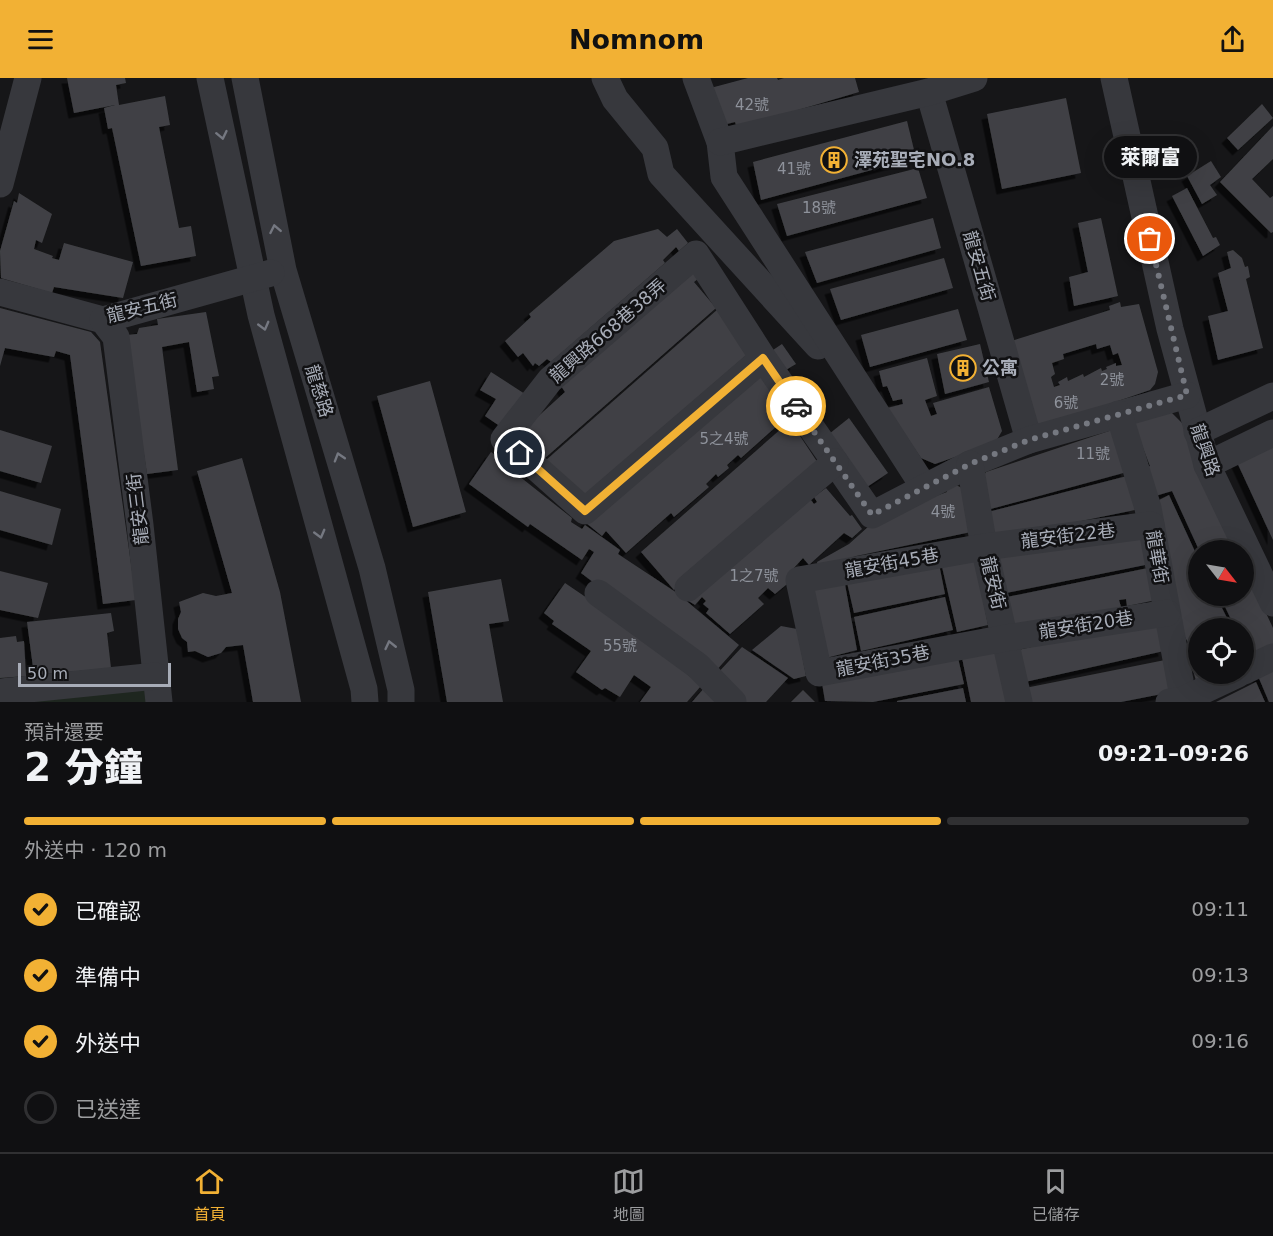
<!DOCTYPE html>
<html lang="zh-TW">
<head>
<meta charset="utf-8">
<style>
	body { margin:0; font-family:"DejaVu Sans","Noto Sans TC",sans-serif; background:#19191b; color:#f1f3f6; height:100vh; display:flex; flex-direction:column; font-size:22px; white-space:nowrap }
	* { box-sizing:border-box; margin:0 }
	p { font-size:20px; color:#9c9d9f }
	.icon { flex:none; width:33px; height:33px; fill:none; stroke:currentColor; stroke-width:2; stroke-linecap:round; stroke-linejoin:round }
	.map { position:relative; height:624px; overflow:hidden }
	.drawer { display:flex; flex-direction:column; background:#101012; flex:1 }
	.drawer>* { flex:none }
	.needle { width:39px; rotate:121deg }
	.controls { position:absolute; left:1188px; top:462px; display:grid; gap:12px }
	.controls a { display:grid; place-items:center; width:66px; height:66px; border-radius:50%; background:#101012; box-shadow:0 6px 24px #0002,0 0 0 2px #303032; font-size:30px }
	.scale { position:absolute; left:18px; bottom:15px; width:153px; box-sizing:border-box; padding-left:6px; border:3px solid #a8adb8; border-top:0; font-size:16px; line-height:21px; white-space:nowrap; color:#a8adb8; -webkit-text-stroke:4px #111113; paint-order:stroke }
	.pin { position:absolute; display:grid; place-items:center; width:51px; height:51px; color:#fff; margin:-26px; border:3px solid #fff; border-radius:50%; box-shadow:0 2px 6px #0007 }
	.courier { position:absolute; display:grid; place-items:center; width:60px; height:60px; margin:-30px; border:4px solid #f2b134; border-radius:50%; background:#fff; color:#222; box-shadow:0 2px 8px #0007 }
	.bubble { position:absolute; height:42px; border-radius:21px; background:#101012; box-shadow:0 6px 24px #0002,0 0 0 2px #303032; font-size:20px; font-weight:800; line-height:42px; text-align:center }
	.head em { font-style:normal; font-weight:800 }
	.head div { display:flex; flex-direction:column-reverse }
	.head { display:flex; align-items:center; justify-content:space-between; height:102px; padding:0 24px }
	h1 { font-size:39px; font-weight:800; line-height:45px }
	.bar { display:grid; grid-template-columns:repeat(4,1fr); gap:9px 6px; align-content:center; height:72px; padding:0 24px }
	.bar i { height:8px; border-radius:4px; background:#303032 }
	.bar .current { background:#f2b134 }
	.bar p { grid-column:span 4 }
	ol { padding:0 24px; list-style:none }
	li { display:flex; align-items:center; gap:18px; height:66px }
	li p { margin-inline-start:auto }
	li .icon { padding:6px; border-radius:50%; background:#f2b134; color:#111; stroke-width:4 }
	li:last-child { color:#9c9d9f }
	li i { width:33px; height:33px; border:3px solid #303032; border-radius:50% }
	header { display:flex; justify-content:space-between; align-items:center; height:78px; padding:0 24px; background:#f2b134; color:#111; font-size:27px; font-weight:800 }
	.tab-bar { display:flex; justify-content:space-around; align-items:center; height:84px; border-top:2px solid #303032; background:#101012; font-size:16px; color:#9c9d9f }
	.tab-bar a { display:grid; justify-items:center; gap:3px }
	.tab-bar .current { color:#f2b134 }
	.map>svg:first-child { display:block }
	.green { fill:#1e261f }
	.building { fill:#404145; fill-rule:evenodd; filter:url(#shadow) }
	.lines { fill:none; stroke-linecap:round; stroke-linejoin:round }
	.minor { stroke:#37383d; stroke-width:27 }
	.oneway { stroke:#757881 }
	.done { stroke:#757880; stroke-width:6; stroke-dasharray:0 10.8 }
	.route { stroke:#f2b134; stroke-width:8 }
	.labels { text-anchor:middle; stroke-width:5; stroke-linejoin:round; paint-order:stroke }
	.number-label { font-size:15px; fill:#8e929b }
	.poi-label { font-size:18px; font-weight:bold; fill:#a8adb8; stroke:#111113; text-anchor:start }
	.street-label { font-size:18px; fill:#a8adb8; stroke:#111113 }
</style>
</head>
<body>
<header><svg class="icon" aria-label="menu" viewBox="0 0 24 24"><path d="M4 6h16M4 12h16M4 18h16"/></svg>Nomnom<svg class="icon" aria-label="share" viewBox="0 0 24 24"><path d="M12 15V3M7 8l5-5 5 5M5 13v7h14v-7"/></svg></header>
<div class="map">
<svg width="1273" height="624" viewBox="0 0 1273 624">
	<defs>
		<filter id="shadow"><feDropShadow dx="-5.5" dy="5.5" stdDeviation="0" flood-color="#0009"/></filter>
	</defs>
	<rect width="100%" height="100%" fill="#161618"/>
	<polygon class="green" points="149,609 152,624 36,624 37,619"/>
	<g class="building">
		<polygon points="67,0 125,0 126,5 116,7 119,27 165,18 170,47 159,49 179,150 191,148 196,178 141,188 112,50 108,51 104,30 115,27 74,35"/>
		<polygon points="748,0 777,0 778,2 784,0 855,0 859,14 737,50 735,44 727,46 703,12"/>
		<polygon points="1066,20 1081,95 1002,111 987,36"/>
		<polygon points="1262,26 1273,40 1238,72 1227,60"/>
		<polygon points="907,43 916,80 761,122 753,84"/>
		<polygon points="1273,48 1273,81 1252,101 1270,120 1273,118 1273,154 1271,155 1220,104"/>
		<polygon points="1211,83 1221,99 1210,107 1217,117 1202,126 1187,98"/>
		<polygon points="918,90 927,120 787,158 777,126"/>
		<polygon points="1187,110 1213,160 1216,159 1220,167 1203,178 1172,118"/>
		<polygon points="19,115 52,136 42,165 36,162 34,171 53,178 52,180 59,182 64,165 133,184 123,220 54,209 52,215 1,200 0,173 14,123 17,125"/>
		<polygon points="933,140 941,170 817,205 805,174"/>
		<polygon points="1101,140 1118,218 1074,228 1069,199 1088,194 1078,145"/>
		<polygon points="658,151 667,159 677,151 688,165 679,173 676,169 663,182 665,185 551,284 547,281 539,288 535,285 533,288 523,275 518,279 505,263 531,239 529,236 614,163"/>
		<polygon points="1233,172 1242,180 1245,189 1248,188 1250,199 1246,201 1263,270 1218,282 1208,238 1228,233 1218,195 1231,190 1227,174"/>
		<polygon points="944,180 953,210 841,242 830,211"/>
		<polygon points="689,188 698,201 694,204 716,230 544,381 522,353 565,314 561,308"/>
		<path d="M1120 224 1121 229 1139 226 1158 294 1155 306 1150 312 1042 349 1029 342 1008 264 1110 232 1109 228ZM1096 266 1097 271 1110 267 1113 277 1118 275 1122 287 1116 288V285L1106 289 1107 291 1102 293 1101 290 1084 299 1083 296 1068 303 1067 299 1058 304 1060 307 1054 309 1051 299 1055 296 1052 285 1064 281 1063 276Z"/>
		<polygon points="0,230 91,254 100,264 136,522 103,526 70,277 56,273 54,279 5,270 0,288"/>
		<polygon points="718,231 749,275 580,421 537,390"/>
		<polygon points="958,231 967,262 870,289 861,257"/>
		<polygon points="206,234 219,298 212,299 214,311 197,314 189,264 162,269 178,392 147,396 126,257 137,256 139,250 158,247 157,241"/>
		<polygon points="782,266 796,286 784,293 770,274"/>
		<polygon points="980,266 989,304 945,316 937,276"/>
		<polygon points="927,280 937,318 925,322 931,338 937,336 933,325 989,309 1002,353 995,365 935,386 921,380 887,330 903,326 902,321 893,323 887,308 883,309 879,293"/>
		<polygon points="759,293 788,338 741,380 738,377 727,387 729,390 718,399 716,396 706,406 709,409 674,439 671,435 626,475 606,453 602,458 585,444"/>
		<polygon points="491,294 525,316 504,351 485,338 496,321 480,312"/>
		<polygon points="430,303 466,434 413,449 377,318"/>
		<polygon points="1170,333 1182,345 1236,472 1199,472 1172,413 1152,419 1146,390 1150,388 1133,344"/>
		<polygon points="849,340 888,395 867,409 829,356"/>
		<polygon points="790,343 818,385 674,512 641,474"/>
		<polygon points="0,352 52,368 41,405 0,393"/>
		<polygon points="1112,352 1127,394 987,432 981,402 986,394"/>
		<polygon points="1273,363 1273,462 1235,380"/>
		<polygon points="491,374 521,395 519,398 572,440 571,444 582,451 585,447 620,472 618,476 677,515 739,567 714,595 581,495 594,474 589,471 582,482 530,446 528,449 469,406"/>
		<polygon points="242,380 280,514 301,624 253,624 243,567 226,569 221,575 208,579 195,573 188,574 187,564 182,560 178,551 178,541 181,534 179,524 203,515 216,518 232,515 197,393"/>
		<polygon points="1127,398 1135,432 992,461 988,434"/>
		<polygon points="956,407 962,410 971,454 856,478 818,491 817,484 849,466 879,439 947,414 946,410"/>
		<polygon points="826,410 850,438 852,437 862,451 852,460 844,455 809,487 803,480 792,492 798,497 775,516 768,510 758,520 764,526 730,556 706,535 709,531 703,526 706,523 702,519 695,527 687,522 807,417 814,426 817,424 814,419"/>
		<polygon points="0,413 61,431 52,467 0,452"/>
		<polygon points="1169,417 1198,480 1198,518 1216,518 1232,550 1198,550 1198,596 1214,596 1197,606 1189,579 1194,575 1185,559 1151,426"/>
		<polygon points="1142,453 1150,486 1006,515 998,479"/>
		<polygon points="973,473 988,547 957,554 940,480"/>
		<polygon points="938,481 945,516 854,535 846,500"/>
		<polygon points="1244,488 1273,550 1273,575 1251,586 1244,570 1244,550 1235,550 1220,518 1244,518"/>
		<polygon points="1148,490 1156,522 1127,528 1126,521 1119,522 1121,529 1013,552 1007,519"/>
		<polygon points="0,493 48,505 38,540 0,532"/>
		<polygon points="501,501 509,543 489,546 503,624 447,624 428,514"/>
		<polygon points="844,501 857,572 822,581 808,508"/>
		<polygon points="565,505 643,558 701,608 687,624 640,624 651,609 634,597 620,619 605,610 602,612 576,594 591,573 552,546 554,543 544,535"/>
		<polygon points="945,519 953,552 861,573 854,539"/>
		<polygon points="111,535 114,553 107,555 111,590 34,597 27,544"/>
		<polygon points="1158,541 1164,573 1025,604 1018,572"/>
		<polygon points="781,548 797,551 806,598 794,601 752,572"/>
		<polygon points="16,558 17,564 24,563 26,598 0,600 0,560"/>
		<polygon points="993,563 1007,624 971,624 960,570"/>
		<polygon points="742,569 788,600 766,624 744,624 716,597"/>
		<polygon points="956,571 964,606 873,624 825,623 821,599"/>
		<polygon points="1165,582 1172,614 1121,624 1028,624 1025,610"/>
		<polygon points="1273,592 1273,624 1269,624 1258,598"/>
		<polygon points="1256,604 1265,624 1216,624"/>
		<polygon points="705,609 720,624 692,624"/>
		<polygon points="963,610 966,624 897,624 897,623"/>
		<polygon points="803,612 815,624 791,624"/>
	</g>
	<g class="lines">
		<g class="minor">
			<polyline points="210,0 261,237 364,611 365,624"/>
			<polyline points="245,0 283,192 372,490 401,612 401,624"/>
			<polyline points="605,0 615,21 655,70 661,96 818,268"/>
			<polyline points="696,0 720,64 724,99 924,409"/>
			<polyline points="1114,0 1170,251 1207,387 1273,525"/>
			<polyline points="929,14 1029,362"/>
			<polyline points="720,64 929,14 974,0"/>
			<polyline points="0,106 28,0"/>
			<polyline points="0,214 103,242 271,195"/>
			<polyline points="103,242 116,259 140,447 159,624"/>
			<polyline points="763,280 585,433 504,361 550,302 696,176 763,280 872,437 970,386 1029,362 1187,317"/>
			<polyline points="1119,336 1148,430 1184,624"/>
			<polyline points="1197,354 1273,318"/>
			<polyline points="970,386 984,469 1019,624"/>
			<polyline points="1207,387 1273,355"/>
			<polyline points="1151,447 984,469 799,502 819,595 1006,560 1167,535"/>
			<polyline points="688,510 835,384"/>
			<polyline points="598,515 698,588 733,624"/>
			<polyline points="1244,593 1273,579"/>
			<polyline points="0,614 156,598"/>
			<polyline points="1169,624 1183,622 1238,596"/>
		</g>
	</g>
	<defs><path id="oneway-chevron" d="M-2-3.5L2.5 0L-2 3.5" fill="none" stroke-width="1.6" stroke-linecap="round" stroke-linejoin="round" transform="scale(1.5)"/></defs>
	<g class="oneway">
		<use href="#oneway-chevron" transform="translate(222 57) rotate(78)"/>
		<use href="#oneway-chevron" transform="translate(275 151) rotate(-101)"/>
		<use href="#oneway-chevron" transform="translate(264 248) rotate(75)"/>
		<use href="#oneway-chevron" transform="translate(339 379) rotate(-107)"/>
		<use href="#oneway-chevron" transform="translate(320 456) rotate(75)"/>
		<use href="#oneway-chevron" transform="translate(390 567) rotate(-103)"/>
	</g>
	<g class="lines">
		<polyline class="done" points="796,328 872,437 970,386 1029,362 1187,317 1150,161"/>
		<polyline class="route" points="520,375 585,433 763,280 796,328"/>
	</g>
	<defs>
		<g id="building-ring" transform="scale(1.35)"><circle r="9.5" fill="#111113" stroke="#f2b134" stroke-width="1.5"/><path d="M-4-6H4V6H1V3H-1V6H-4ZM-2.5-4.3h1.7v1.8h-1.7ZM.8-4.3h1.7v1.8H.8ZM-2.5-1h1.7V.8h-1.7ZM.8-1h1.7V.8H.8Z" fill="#f2b134"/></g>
	</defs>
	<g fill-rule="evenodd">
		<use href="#building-ring" x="834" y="82"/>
		<use href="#building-ring" x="963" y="290"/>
	</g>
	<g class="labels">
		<g class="number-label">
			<text x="752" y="32">42號</text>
			<text x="794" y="96">41號</text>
			<text x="819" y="135">18號</text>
			<text x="1112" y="307">2號</text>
			<text x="1066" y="330">6號</text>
			<text x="724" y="366">5之4號</text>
			<text x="1093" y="381">11號</text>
			<text x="943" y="439">4號</text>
			<text x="754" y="503">1之7號</text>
			<text x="620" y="573">55號</text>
		</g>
		<g class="poi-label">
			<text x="854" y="88">澤苑聖宅NO.8</text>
			<text x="982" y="296">公寓</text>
		</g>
		<g class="street-label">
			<text transform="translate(979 188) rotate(74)" y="6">龍安五街</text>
			<text transform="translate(142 230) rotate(-14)" y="6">龍安五街</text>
			<text transform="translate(608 253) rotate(-41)" y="6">龍興路668巷38弄</text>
			<text transform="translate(319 313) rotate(73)" y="6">龍慈路</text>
			<text transform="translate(1205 372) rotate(71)" y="6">龍興路</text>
			<text transform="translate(138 431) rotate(-97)" y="6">龍安三街</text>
			<text transform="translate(1068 458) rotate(-7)" y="6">龍安街22巷</text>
			<text transform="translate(1157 479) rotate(80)" y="6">龍華街</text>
			<text transform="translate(892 485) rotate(-10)" y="6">龍安街45巷</text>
			<text transform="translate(993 505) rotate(77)" y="6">龍安街</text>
			<text transform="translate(1086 547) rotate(-9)" y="6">龍安街20巷</text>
			<text transform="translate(883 583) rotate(-11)" y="6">龍安街35巷</text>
		</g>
	</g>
</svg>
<div class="controls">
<a><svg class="needle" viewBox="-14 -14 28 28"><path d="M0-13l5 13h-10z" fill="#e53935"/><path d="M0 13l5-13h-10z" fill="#9c9d9f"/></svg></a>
<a><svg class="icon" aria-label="locate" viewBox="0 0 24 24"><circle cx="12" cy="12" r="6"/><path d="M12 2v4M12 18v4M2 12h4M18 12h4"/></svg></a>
</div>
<div class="scale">50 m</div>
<div class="pin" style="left:1150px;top:161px;background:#ea580c"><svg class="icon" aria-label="bag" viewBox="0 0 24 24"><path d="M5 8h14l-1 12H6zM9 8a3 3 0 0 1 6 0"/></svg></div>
<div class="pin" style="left:520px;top:375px;background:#1f2937"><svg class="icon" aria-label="home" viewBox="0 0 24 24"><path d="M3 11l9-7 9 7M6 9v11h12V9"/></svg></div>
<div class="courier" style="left:796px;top:328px"><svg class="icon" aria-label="car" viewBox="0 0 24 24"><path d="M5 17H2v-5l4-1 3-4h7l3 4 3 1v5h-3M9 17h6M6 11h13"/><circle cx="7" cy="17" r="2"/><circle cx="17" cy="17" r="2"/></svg></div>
<div class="bubble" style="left:1104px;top:58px;width:93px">萊爾富</div>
</div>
<section class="drawer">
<div class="head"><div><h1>2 分鐘</h1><p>預計還要</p></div><em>09:21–09:26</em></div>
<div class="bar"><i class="current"></i><i class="current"></i><i class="current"></i><i></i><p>外送中 · 120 m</p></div>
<ol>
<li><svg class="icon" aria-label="check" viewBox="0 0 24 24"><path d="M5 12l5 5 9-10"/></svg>已確認<p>09:11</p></li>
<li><svg class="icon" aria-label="check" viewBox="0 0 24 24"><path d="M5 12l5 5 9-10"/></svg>準備中<p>09:13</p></li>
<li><svg class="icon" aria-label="check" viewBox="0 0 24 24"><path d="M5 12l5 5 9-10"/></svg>外送中<p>09:16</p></li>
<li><i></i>已送達</li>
</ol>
</section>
<nav class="tab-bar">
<a class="current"><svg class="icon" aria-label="home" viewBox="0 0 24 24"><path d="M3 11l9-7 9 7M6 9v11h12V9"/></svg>首頁</a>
<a><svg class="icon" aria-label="map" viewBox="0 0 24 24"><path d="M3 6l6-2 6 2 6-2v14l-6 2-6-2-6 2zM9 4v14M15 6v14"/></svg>地圖</a>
<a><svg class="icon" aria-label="saved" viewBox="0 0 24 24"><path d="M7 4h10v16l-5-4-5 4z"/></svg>已儲存</a>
</nav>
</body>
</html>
